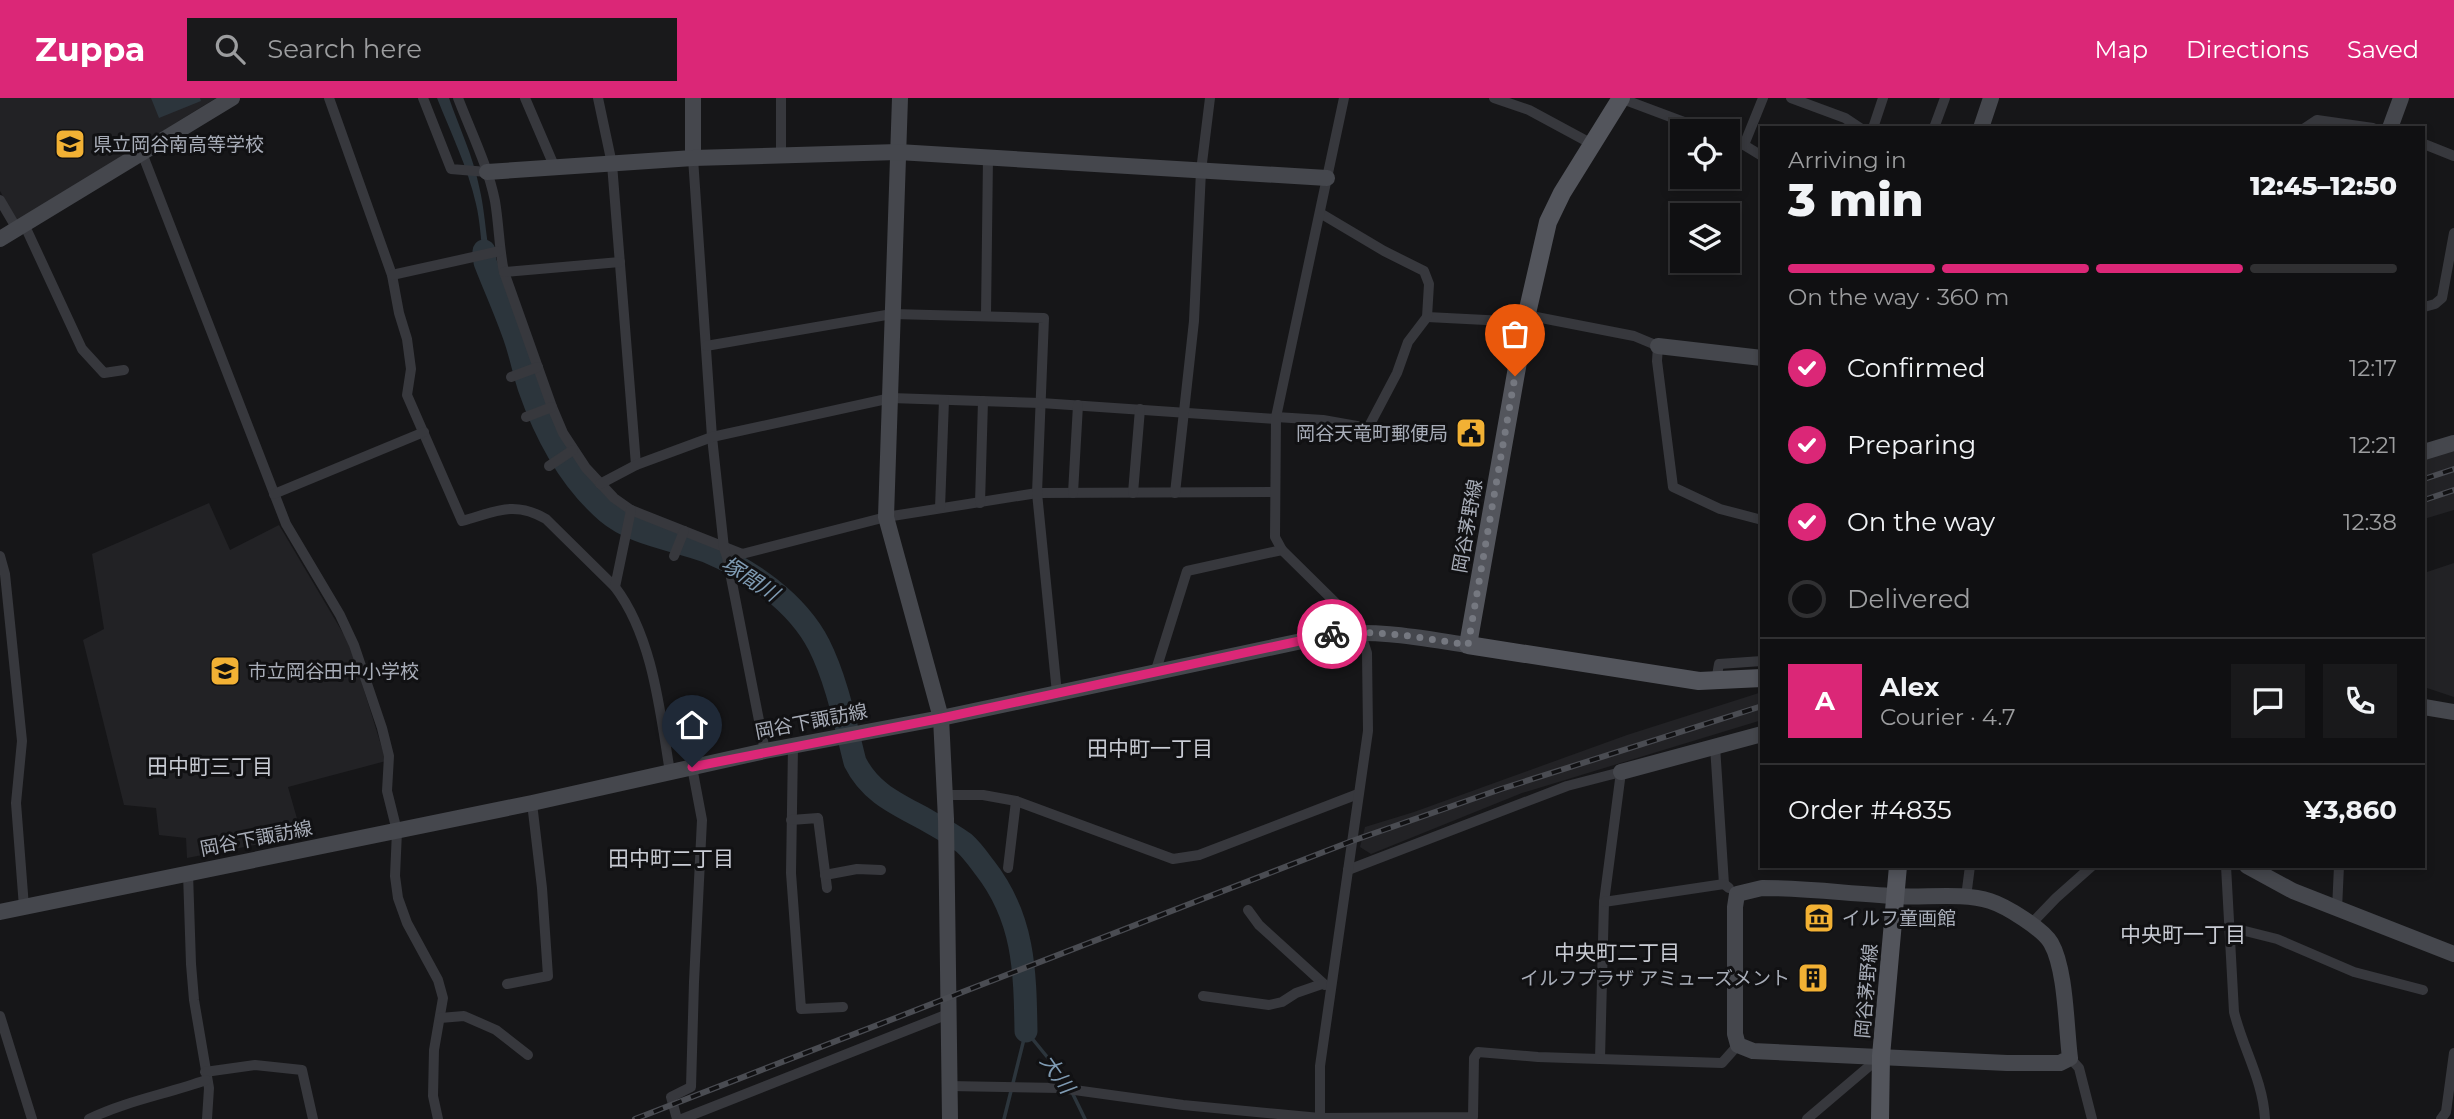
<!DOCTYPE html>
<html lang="en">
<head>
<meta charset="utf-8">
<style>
	body { margin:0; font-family:Montserrat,"Noto Sans JP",sans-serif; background:#19191b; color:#f1f3f6; height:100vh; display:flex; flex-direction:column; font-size:26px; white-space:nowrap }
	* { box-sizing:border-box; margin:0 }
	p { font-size:23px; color:#9c9d9f }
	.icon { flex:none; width:38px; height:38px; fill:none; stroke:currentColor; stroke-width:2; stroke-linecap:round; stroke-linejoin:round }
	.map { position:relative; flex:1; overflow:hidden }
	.panel { position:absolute; left:1760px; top:28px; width:665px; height:742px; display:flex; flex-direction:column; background:#101012; border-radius:0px; box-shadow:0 4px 10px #0003,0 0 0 2px #303032 }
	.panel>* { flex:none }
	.tools { position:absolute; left:1670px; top:21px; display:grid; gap:14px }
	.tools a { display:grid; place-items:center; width:70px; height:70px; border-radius:0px; background:#101012; box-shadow:0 4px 10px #0003,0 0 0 2px #303032; font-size:35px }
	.pin { position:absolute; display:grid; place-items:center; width:60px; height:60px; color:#fff; margin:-72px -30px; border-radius:50% 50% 50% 0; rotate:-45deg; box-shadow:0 0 7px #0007 }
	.pin .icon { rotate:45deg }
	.courier { position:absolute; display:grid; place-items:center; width:70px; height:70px; margin:-35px; border:5px solid #db2777; border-radius:50%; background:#fff; color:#222; box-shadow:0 2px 9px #0007 }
	.overview em { font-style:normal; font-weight:800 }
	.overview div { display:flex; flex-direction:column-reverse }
	.overview { display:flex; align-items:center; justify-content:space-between; height:119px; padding:0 28px }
	h1 { font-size:46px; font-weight:800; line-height:52px }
	.bar { display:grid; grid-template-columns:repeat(4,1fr); gap:10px 7px; align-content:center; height:84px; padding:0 28px }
	.bar i { height:9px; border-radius:5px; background:#303032 }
	.bar .selected { background:#db2777 }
	.bar p { grid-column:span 4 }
	.line { display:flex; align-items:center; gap:18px; padding:0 28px; border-top:2px solid #303032 }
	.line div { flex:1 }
	.round { display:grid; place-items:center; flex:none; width:74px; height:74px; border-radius:0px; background:#19191b }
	ol { padding:0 28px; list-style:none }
	li { display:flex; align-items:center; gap:21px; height:77px }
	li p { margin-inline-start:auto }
	li .icon { padding:7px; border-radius:50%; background:#db2777; color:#fff; stroke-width:4 }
	li:last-child { color:#9c9d9f }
	li i { width:38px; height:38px; border:4px solid #303032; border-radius:50% }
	header { display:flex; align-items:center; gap:42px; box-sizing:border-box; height:98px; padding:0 35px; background:#db2777; color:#fff }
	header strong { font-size:33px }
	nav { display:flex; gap:38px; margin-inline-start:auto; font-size:24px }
	.search { width:490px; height:63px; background:#19191b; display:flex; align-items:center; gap:18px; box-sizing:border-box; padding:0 24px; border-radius:0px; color:#9c9d9f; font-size:26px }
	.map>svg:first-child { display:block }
	.built { fill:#222225 }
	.water { fill:#2c353c }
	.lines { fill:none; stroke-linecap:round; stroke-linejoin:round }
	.stream { stroke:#2c353c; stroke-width:3.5 }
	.river { stroke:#2c353c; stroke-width:23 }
	.street { stroke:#37383d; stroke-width:10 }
	.secondary { stroke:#45474d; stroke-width:16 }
	.primary { stroke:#53555c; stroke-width:18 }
	.rail-casing { stroke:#4a4c52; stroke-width:6 }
	.rail { stroke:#111113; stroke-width:3.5; stroke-dasharray:10; stroke-linecap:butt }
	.done { stroke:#757880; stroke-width:7; stroke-dasharray:0 12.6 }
	.route { stroke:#db2777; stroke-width:9 }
	.labels { text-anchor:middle; stroke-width:6; stroke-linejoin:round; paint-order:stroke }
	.poi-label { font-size:19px; fill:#a8adb8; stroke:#111113; text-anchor:start }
	.street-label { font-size:19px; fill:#a8adb8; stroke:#111113 }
	.water-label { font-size:21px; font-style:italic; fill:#7f9bb3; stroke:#111113 }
	.neighbourhood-label { font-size:21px; fill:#c9ccd4; stroke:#111113 }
</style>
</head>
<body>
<header>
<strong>Zuppa</strong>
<div class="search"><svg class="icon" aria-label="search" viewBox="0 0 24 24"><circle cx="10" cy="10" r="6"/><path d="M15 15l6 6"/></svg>Search here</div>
<nav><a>Map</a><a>Directions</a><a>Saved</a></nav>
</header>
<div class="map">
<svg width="2454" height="1021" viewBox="0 0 2454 1021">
	<rect width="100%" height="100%" fill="#161618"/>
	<g class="built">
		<polygon points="0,0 216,0 17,123 0,93"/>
		<polygon points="2454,352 2454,412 2424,421 2424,361"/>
		<polygon points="209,405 230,452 279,427 350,547 386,663 288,689 302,738 187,760 186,740 159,737 156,710 124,707 83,542 104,531 92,456"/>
		<polygon points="2454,465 2454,599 2424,589 2424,475"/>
		<polygon points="1762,594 1762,622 1522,695 1371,756 1360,749 1365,729 1414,714 1627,637"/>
	</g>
	<g class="water">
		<polygon points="151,0 200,0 201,3 159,20"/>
		<path d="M437 0H449C459 29 473 58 479 88 487 120 485 155 498 184L489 181C480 156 482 131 476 106 468 70 451 35 437 0Z"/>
	</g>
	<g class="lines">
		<g class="stream">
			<polyline points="1026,933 1066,982 1085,1021"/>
			<polyline points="1004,1021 1026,933"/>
		</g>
		<path class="river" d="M484 153 485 164C495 190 507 216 516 243 521 258 524 274 529 289 545 335 570 382 607 414 634 437 674 441 706 453 749 471 797 504 819 547 837 583 845 625 855 664 870 694 895 705 923 720 937 728 952 736 964 745 972 752 979 762 985 770 1024 820 1025 872 1026 933"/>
		<g class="street">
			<path d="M329 0 392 177 399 215 407 241 411 271 407 297 462 423C495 414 514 402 546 421L615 489"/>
			<polyline points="423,0 451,71 487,74"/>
			<path d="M458 0C471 34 488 68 495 103 499 127 499 150 504 174L552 309 563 335 586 370 614 400 631 412 742 456 886 419 1037 395 1275 394"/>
			<polyline points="525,0 555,70"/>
			<polyline points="598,0 612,66 636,367"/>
			<polyline points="781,0 781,57"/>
			<polyline points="1494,0 1529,12 1592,46"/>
			<polyline points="1620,0 1708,33"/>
			<polyline points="1791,0 1845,20 1860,30"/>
			<polyline points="1873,30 1883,0"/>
			<polyline points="1934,30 1945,0"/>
			<polyline points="2305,30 2317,22 2373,30"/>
			<polyline points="1727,41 1744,47 1762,58"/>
			<polyline points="2424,46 2454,58"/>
			<polyline points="1744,47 1763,0"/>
			<polyline points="142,55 286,426 340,517 354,547 382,630 389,658 387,693 397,733 395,778 398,800 407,825 438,882 443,900 434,952 433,998 438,1021"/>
			<polyline points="693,60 712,339 724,450 727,459 765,653"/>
			<polyline points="0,102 17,131"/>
			<polyline points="24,126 82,251 104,275 124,272"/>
			<polyline points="504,174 620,164"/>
			<polyline points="392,177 500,153"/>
			<polyline points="2424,209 2435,206 2442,200 2454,135"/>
			<polyline points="986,217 988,59"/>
			<polyline points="1526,217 1634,238 1658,248 1657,263 1673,389 1720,411 1762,422"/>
			<polyline points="1427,219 1525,224"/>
			<polyline points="706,248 892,216 1044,220 1037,395 1057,595"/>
			<polyline points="511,279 538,269"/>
			<polyline points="526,319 552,309"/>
			<polyline points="1276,319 1323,322 1368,330 1397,275 1408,244 1427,219 1429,186 1424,173 1384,153 1320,115"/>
			<polyline points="549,368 573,352"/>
			<polyline points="600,386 636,367 712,339 891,300 1041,305 1276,321"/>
			<polyline points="1073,395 1078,307"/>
			<polyline points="1133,395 1140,311"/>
			<polyline points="1175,395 1194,223 1201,73 1210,0"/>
			<polyline points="274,396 424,334"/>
			<polyline points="980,405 983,303"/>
			<polyline points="940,410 944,302"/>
			<path d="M631 412 615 489C653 539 660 614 670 674"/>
			<polyline points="0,458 5,476 22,643 16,705 24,809"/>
			<polyline points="674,458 684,433"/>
			<polyline points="1155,575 1187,473 1282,452"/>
			<polyline points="1716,583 1719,566 1762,563"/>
			<polyline points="793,648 791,775 801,911 843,909"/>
			<polyline points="1715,648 1724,786"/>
			<polyline points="945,697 983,697 1016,703 1173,761 1199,757 1358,696"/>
			<polyline points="791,722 818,720 827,790"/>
			<path d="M2226 768 2234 914C2243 951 2263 982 2265 1021"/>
			<polyline points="1008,770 1016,703"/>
			<polyline points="1348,772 1567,688 1621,674 1604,804 1600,961"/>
			<polyline points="188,775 191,866 194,902 209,990 207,1021"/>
			<polyline points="825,777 857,771 881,772"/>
			<polyline points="1966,799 1970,768"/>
			<polyline points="1604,804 1724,786 1729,790"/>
			<polyline points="2337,811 2339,768"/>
			<polyline points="1248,812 1259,827 1325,887"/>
			<polyline points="2031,826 2056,800 2092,768"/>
			<polyline points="2229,829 2277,841 2354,874 2423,892"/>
			<polyline points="507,886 548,878 542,790 532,705"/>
			<polyline points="1203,898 1269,907 1282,904 1296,895 1322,886"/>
			<polyline points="0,918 32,1021"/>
			<polyline points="440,920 464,918 496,932 528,957"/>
			<polyline points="2070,960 2079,970 2092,1021"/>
			<polyline points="205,974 255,967 302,972 313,1021"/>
			<polyline points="949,988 1060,990 1183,1007 1320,1020 1473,1019 1474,960 1478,954 1538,959 1722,965 1738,947"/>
			<path d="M89 1021C126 1003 167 996 206 982"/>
			<polyline points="677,1021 671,999 691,989 694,884 702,722 692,669"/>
			<polyline points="682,1021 948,916"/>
			<polyline points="1320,1021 1320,968 1368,633 1367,555 1360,533 1348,517 1282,452 1275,439 1276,319 1344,0"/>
			<polyline points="1807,1021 1880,959"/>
			<polyline points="2441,1021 2446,1014 2454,955"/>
		</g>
		<g class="secondary">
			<polyline points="693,0 693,60"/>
			<polyline points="900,0 886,419 941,620 946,721 950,1021"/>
			<polyline points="1981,30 1991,0"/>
			<polyline points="2390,30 2401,0"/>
			<polyline points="487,74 693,60 898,54 1327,80"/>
			<polyline points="0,141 232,0"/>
			<polyline points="1658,248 1762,260"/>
			<polyline points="2424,354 2454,345"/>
			<polyline points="2424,609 2454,614"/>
			<polyline points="1621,674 1762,636"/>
			<polyline points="2247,768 2293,793 2454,856"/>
			<path d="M1762 790C1807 790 1851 796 1895 798 1924 800 1963 794 1990 803 2006 808 2043 831 2051 845 2066 871 2066 929 2070 960L2060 965H2007L1753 953 1738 947 1735 936V809L1737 796Z"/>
			<path d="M0 814 532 705 765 653 941 620 1330 537C1377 531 1421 540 1468 547"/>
		</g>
		<g class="primary">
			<polyline points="1621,0 1562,95 1548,124 1525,224 1468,547 1699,583 1762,580"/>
			<polyline points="1880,1021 1881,958 1898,768"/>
		</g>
		<g class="rail-casing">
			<g id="rail">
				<polyline points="2424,381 2454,371"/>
				<polyline points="2424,402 2454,392"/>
				<polyline points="635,1021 1352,743 1501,691 1762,608"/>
			</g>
		</g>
		<use href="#rail" class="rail"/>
	</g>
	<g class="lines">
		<path class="done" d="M1332 536C1378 531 1422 540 1468 547L1515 278"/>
		<polyline class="route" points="692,669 942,620 1332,536"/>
	</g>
	<defs>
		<g id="school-square" transform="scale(1.575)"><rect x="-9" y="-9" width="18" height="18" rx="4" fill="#f2b134" stroke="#111113"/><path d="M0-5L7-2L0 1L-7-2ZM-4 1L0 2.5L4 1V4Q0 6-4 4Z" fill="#111"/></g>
		<g id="civic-square" transform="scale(1.575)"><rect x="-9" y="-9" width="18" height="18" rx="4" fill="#f2b134" stroke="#111113"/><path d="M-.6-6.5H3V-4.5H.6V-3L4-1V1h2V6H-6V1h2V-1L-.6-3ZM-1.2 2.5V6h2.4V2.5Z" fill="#111"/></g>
		<g id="museum-square" transform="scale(1.575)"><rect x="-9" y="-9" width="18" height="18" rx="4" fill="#f2b134" stroke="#111113"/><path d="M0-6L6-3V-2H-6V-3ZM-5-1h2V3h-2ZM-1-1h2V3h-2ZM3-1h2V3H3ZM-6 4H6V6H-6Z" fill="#111"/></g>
		<g id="building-square" transform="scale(1.575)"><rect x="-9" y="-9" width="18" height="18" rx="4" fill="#f2b134" stroke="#111113"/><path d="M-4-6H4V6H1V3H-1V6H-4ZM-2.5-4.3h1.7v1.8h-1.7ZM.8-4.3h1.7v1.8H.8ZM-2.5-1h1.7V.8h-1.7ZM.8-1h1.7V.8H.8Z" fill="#111"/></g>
	</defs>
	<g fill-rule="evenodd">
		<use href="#school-square" x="70" y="46"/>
		<use href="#civic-square" x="1471" y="335"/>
		<use href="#school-square" x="225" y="573"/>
		<use href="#museum-square" x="1819" y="820"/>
		<use href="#building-square" x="1813" y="880"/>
	</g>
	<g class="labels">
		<g class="poi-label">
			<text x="93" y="53">県立岡谷南高等学校</text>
			<text x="1448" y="342" text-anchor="end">岡谷天竜町郵便局</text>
			<text x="248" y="580">市立岡谷田中小学校</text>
			<text x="1842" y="827">イルフ童画館</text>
			<text x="1790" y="887" text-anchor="end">イルフプラザ アミューズメント</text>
		</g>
		<g class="street-label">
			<text transform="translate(1467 428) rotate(-80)" y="7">岡谷茅野線</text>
			<text transform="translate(811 623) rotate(-11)" y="7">岡谷下諏訪線</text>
			<text transform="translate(256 740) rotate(-11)" y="7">岡谷下諏訪線</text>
			<text transform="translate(1866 893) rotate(-85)" y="7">岡谷茅野線</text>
		</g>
		<g class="water-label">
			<text transform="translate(750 481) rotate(33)" y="7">塚間川</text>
			<text transform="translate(1057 976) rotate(55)" y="7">大川</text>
		</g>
		<g class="neighbourhood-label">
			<text x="1150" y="658">田中町一丁目</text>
			<text x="210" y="676">田中町三丁目</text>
			<text x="671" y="768">田中町二丁目</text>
			<text x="2183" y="844">中央町一丁目</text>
			<text x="1617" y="862">中央町二丁目</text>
		</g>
	</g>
</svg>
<div class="tools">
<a><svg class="icon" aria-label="locate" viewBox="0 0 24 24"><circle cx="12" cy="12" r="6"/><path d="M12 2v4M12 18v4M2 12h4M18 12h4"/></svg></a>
<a><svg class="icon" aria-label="layers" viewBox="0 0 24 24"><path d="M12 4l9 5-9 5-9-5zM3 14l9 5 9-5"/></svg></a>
</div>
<div class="pin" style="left:1515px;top:278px;background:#ea580c"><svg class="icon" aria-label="bag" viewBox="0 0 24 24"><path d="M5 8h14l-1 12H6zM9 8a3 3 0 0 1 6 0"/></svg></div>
<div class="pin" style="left:692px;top:669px;background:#1f2937"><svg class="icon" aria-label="home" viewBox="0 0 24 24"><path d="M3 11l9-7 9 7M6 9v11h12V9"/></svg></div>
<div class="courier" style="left:1332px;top:536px"><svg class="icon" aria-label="bike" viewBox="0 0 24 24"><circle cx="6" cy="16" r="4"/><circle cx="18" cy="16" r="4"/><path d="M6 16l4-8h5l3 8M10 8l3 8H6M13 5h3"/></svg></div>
<section class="panel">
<div class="overview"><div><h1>3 min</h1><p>Arriving in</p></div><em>12:45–12:50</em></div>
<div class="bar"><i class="selected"></i><i class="selected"></i><i class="selected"></i><i></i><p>On the way · 360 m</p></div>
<ol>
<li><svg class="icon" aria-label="check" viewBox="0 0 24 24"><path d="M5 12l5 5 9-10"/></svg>Confirmed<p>12:17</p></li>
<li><svg class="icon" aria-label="check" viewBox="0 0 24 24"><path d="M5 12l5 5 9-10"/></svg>Preparing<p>12:21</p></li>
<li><svg class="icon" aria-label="check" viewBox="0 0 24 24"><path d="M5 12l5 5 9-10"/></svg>On the way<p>12:38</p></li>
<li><i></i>Delivered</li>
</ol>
<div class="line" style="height:126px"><b class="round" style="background:#db2777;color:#fff">A</b><div><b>Alex</b><p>Courier · 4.7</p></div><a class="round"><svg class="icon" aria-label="chat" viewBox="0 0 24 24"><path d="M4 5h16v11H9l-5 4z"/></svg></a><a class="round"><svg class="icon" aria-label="phone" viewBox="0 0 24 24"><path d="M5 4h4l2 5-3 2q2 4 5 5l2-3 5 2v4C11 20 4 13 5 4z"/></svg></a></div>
<div class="line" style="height:91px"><div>Order #4835</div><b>¥3,860</b></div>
</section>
</div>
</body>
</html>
